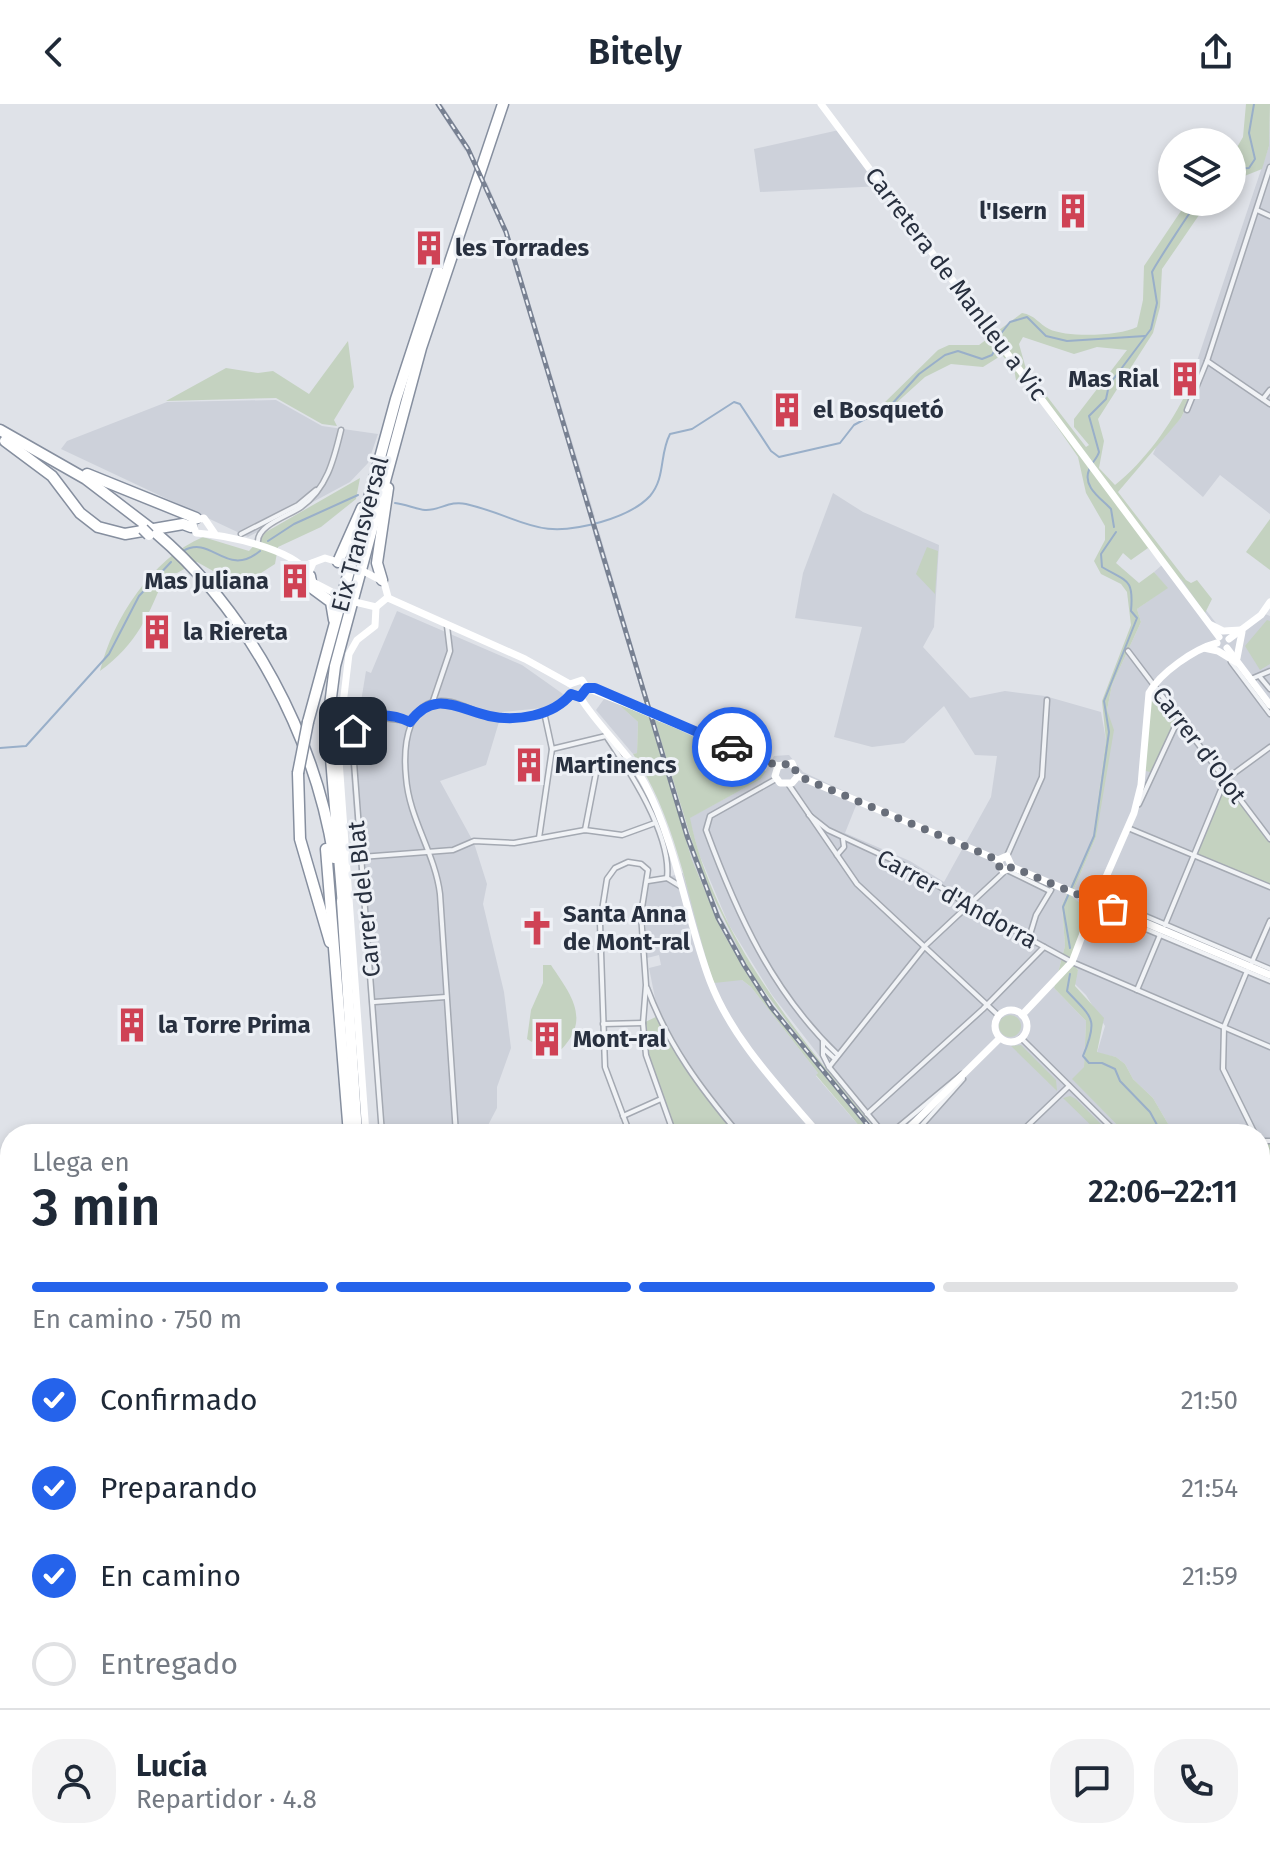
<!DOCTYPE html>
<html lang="es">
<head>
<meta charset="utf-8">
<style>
	body { margin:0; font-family:"Fira Sans",sans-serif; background:#f2f2f3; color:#1f2937; height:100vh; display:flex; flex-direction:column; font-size:30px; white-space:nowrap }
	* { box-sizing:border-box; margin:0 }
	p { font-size:26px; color:#747a83 }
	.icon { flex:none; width:44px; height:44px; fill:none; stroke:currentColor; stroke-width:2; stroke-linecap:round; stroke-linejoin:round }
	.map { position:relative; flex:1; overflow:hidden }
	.details { position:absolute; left:0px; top:1020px; width:1270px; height:746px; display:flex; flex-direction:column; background:#fff; border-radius:32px 32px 0 0; box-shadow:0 4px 12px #0003 }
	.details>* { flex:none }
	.buttons { position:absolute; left:1158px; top:24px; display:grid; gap:16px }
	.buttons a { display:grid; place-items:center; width:88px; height:88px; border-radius:50%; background:#fff; box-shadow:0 4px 12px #0003; font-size:40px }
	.pin { position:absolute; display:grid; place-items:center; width:68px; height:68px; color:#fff; margin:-34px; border-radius:16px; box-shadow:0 4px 12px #0006 }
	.courier { position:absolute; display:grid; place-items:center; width:80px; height:80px; margin:-40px; border:6px solid #2563eb; border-radius:50%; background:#fff; color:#222; box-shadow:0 2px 10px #0007 }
	.head em { font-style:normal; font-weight:600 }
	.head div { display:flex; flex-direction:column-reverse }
	.head { display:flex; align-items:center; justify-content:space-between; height:136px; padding:0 32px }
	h1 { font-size:52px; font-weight:600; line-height:60px }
	.bar { display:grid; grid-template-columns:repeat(4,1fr); gap:12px 8px; align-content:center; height:96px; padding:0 32px }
	.bar i { height:10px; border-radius:6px; background:#e0e1e3 }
	.bar .current { background:#2563eb }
	.bar p { grid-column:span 4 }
	.line { display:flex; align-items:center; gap:20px; padding:0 32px; border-top:2px solid #e0e1e3 }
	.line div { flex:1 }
	.round { display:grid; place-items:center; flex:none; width:84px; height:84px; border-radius:32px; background:#f2f2f3 }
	ol { padding:0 32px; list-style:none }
	li { display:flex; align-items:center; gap:24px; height:88px }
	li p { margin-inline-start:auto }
	li .icon { padding:8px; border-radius:50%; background:#2563eb; color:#fff; stroke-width:4 }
	li:last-child { color:#747a83 }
	li i { width:44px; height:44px; border:4px solid #e0e1e3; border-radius:50% }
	header { display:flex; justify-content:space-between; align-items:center; height:104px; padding:0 32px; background:#fff; font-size:36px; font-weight:600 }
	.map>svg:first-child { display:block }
	.built { fill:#cdd1da }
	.green { fill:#c4d2c0; fill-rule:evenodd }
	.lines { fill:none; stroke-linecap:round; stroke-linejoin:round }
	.stream { stroke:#99afc9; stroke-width:2 }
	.street-casing { stroke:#a4a9b2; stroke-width:7 }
	.highway-casing { stroke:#868f9f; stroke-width:13 }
	.street { stroke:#f1f3f6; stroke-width:4 }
	.secondary { stroke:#fff; stroke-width:7 }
	.highway { stroke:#fff; stroke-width:10 }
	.rail-casing { stroke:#788192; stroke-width:5 }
	.rail { stroke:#eef1f6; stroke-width:2; stroke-dasharray:6; stroke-linecap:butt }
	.highway-bridge-casing { stroke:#868f9f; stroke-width:13; stroke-linecap:butt }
	.secondary-bridge { stroke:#fff; stroke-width:7 }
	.highway-bridge { stroke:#fff; stroke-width:10 }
	.done { stroke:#686e7a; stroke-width:8; stroke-dasharray:0 14.4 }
	.route { stroke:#2563eb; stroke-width:10 }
	.labels { text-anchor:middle; stroke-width:6; stroke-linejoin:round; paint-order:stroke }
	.poi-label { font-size:24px; font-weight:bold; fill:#28303f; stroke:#eef1f6; text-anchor:start }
	.street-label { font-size:24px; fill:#28303f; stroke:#eef1f6 }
</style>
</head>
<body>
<header><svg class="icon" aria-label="back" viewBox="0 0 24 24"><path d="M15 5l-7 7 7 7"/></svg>Bitely<svg class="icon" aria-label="share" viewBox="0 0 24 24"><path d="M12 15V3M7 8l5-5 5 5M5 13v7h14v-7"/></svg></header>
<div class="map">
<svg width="1270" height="1765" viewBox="0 0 1270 1765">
	<rect width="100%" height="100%" fill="#dfe2e8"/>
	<g class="built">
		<polygon points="435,0 442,0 470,44 465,47"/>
		<polygon points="1270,13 1270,410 1220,371 1203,393 1153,350 1158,339 1181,314 1192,291 1187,287 1269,42"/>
		<polygon points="839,26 882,82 760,88 754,45"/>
		<polygon points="487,78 511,136 595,413 590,415 507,136 484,80"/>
		<polygon points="276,296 322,322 378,330 368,359 350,378 248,433 61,345 67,337 167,298"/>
		<polygon points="833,389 863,408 939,441 934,523 923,543 970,594 1005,587 1045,592 1101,608 1106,636 1093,733 1062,801 1065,842 1054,884 1086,917 1084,964 1073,975 1126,1030 880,1030 772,891 729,821 699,750 689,714 761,675 774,652 789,651 803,668 859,694 845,729 910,757 944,778 991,693 997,652 975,651 944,602 904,639 872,643 834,633 862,523 795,514 803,469"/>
		<polygon points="599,427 684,715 719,809 766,892 876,1030 872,1030 770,904 723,829 692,756 667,673 593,429"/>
		<polygon points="1162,461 1181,474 1219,523 1238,525 1260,508 1270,512 1270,1113 1269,1100 1260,1098 1260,1030 1174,1030 1153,994 1133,975 1125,960 1116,953 1097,949 1105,922 1086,891 1074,879 1078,866 1072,858 1071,792 1096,733 1109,617 1107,606 1112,581 1141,518 1137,505 1167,484 1154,468"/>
		<polygon points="397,507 522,561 563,590 560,596 542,604 502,608 486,661 440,677 474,739 487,780 483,800 504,888 511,944 497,983 497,1004 486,1025 463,1026 462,1030 379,1030 348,632 350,620 359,610 366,567 371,569"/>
		<polygon points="604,595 617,599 638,618 637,649 633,650 596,606"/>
		<polygon points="683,769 707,848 732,876 742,876 751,883 818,969 816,972 866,1030 740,1030 689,968 656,899 649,864 661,861 659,851 647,854 645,802 648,778"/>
		<polygon points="1260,1302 1270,1302 1270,1354 1260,1357"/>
	</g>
	<g class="green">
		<polygon points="1246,0 1270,0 1269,42 1262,65 1232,77 1232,52 1243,33"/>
		<path d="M1187 98H1208L1162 165 1160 203 1153 229 1098 315 1104 337 1099 364 1115 381C1144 358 1171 321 1187 287L1192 291 1181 314 1118 388 1186 476 1191 479 1197 476 1212 495 1205 509 1181 475 1176 478 1148 444 1131 456 1123 449 1116 459 1139 479 1154 468 1168 484 1137 505 1141 518 1112 581 1107 606 1114 626 1096 733 1071 792 1090 807 1072 858 1078 866 1075 882 1104 914 1097 948 1116 953 1125 960 1133 975 1153 994 1174 1030H1126L1072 975 1084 963 1086 917 1054 884 1065 842 1062 801 1093 733 1106 636 1102 597 1131 521 1127 488 1121 480 1101 470 1094 457 1105 436V422L1086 389 1078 353 1029 282 1016 276 1014 265 1002 251 983 263 951 260 925 273 883 311 871 316 859 314 880 303 938 246 949 241H979L1022 209C1035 211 1039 220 1049 225 1067 234 1120 232 1137 223L1143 196 1144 162ZM1023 233 1074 250 1097 243 1127 246 1074 315V323L1089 341 1086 343 1026 265 1019 240Z"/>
		<polygon points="348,237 354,283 334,316 337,322 322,320 276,294 166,297 226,264 258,269 273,267 309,290"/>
		<path d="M360 374 356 395 321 423 278 443 275 460 247 478 231 477 197 458 177 469H166C149 511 137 540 100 567 113 515 152 454 203 433L249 447 266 428Z"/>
		<polygon points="1270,415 1270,466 1246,448"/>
		<polygon points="927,443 938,447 935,490 916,470"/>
		<polygon points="1267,516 1270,517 1270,560 1260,566 1245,542"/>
		<polygon points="1154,580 1179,614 1154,669 1142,666 1145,609"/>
		<path d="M617 599 650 612 692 756 723 829 770 904 872 1030H866L816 971 818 969 751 883 742 876 714 879C689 805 679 718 633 650L637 649 638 618Z"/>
		<path d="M654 614 766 667 761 675 690 714C714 832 804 940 880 1030L830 975 750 868 702 770Z"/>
		<polygon points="1225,676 1270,735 1270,783 1195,750"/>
		<path d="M543 861H551C566 884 588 909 569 936 564 942 563 946 555 948L556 925 538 926 532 938 527 935 531 906 543 879Z"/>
		<circle cx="1010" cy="922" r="11"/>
		<polygon points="658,912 695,978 739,1030 674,1030 646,951 643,919"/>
		<polygon points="1021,941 1056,976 1057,987 1011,942"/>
		<polygon points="1070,992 1076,995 1111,1030 1100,1030 1063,994"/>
		<polygon points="1260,1037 1270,1037 1270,1089 1260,1088"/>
		<polygon points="1260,1098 1269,1100 1270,1113 1270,1286 1260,1289 1260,1252 1268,1234 1260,1230"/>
		<polygon points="1264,1380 1266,1393 1270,1394 1270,1427 1260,1423 1260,1381"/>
		<polygon points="1260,1449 1270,1454 1270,1647 1260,1662"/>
		<polygon points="1270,1658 1270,1699 1260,1694 1260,1673"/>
		<polygon points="1260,1702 1270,1708 1270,1742 1260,1739"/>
		<polygon points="379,1756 410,1756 403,1765 375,1765"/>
		<polygon points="633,1756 664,1756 657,1765 632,1765"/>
		<polygon points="1070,1756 1179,1756 1165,1765 1072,1765"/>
	</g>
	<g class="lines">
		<g class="stream">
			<polyline points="1232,65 1249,64 1255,55 1249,29 1254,0"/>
			<polyline points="999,232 1010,218 1027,213 1046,232 1067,237 1145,232"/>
			<path d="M395 399C405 400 416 405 425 406 439 407 450 396 466 400 525 414 535 437 601 418 618 413 638 405 650 392 666 373 659 351 670 330L692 325 734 298 740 300 771 347 779 353 840 339 854 321 891 301 919 270 945 251 958 247 982 255 992 251 997 242"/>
			<path d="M1114 423 1111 405C1102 395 1082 383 1089 366 1091 359 1097 355 1099 348L1089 312 1106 295 1109 281 1151 225 1157 199 1152 168C1156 160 1194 101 1198 98"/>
			<polyline points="268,437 294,420 358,391"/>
			<path d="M183 447C212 430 226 475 260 447"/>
			<polyline points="0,644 26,642 109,550 139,492 171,458"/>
			<path d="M1070 844 1063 803 1094 732 1109 628 1104 597 1137 514 1131 507C1134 474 1127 478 1102 463L1101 450 1116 428"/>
			<path d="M1070 870 1067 887C1092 914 1099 914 1083 952L1089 959H1102L1115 965 1120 977 1150 1008 1162 1030"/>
			<polyline points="1260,1229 1270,1237"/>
			<polyline points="1260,1267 1270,1246"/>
			<polyline points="0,1465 10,1454"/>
			<polyline points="186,1765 189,1759 203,1760 208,1756"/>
			<polyline points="388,1765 391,1756"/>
			<polyline points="644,1765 650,1756"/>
			<polyline points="1081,1765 1081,1756"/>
		</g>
		<g class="street-casing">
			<g id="street">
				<polyline points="1257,106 1270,112"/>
				<polyline points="1207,257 1270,300"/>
				<polyline points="1263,295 1270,286"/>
				<polyline points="1187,306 1207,257 1270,63"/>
				<polyline points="241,430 298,401 316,386"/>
				<path d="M258 437C258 421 288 412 301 403 327 385 334 355 341 326"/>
				<polyline points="1128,547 1270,735"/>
				<polyline points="1231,558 1270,610"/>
				<polyline points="1260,573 1270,585"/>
				<polyline points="1251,575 1270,567"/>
				<polyline points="432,600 450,547 447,522"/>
				<path d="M606 632C629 666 672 731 667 774"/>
				<polyline points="552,645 606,632"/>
				<path d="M776 675 710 712 706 726C737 810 772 888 838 951"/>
				<polyline points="789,681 857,780 999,912"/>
				<polyline points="1139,700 1179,614"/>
				<polyline points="809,711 828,726 914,766 971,803 1072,858 1270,943"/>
				<polyline points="1128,724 1270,783"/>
				<polyline points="585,726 596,669 611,663 628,665"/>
				<polyline points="539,734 552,645 544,608"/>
				<polyline points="837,751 844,743 843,735"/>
				<polyline points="1007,752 1042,673 1047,596"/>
				<polyline points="361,753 453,746 474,737 514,739 585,726 622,731 655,719"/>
				<polyline points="1007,766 1050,787"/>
				<polyline points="667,774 680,782"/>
				<polyline points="648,777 667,774"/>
				<polyline points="1103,794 1270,865"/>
				<polyline points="1098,805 1270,877"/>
				<polyline points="1165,821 1225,676 1270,643"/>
				<polyline points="1029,834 1036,811 1051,786"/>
				<polyline points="1252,858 1270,817"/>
				<polyline points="1247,867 1224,923 1223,965 1255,1030"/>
				<path d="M647 884C668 941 701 985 739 1030"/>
				<polyline points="1137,886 1160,831"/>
				<polyline points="374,898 446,893"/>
				<polyline points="603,920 643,919"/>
				<polyline points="1021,934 1118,1030"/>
				<polyline points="823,937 823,951 829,963 884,1030"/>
				<polyline points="824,945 835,955"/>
				<polyline points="829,963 926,841 1003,769"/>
				<polyline points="867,1010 983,905 1044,843"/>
				<polyline points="623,1012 661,995"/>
				<polyline points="382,1030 352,632 355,620 365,612 409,617"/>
				<path d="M456 1030 440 790C435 749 409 715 406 673 403 643 407 589 451 598 465 601 478 610 492 612 519 617 553 611 571 590"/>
				<polyline points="630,1030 605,963 600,819 607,775 615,764 628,758 641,760 648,766 641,810 646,881 643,919 646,951 674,1030"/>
				<polyline points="890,1030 962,970"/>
				<polyline points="914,1030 963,975"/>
				<polyline points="1019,1030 1069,982"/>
				<polyline points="1260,1037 1270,1037"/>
				<polyline points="1260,1088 1270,1089"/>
				<polyline points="1260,1133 1270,1137"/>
				<polyline points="1260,1440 1270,1444"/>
				<polyline points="1260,1668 1270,1654"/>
				<polyline points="1260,1701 1270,1706"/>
				<polyline points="1260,1740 1270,1744"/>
				<polyline points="1012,1756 1039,1765"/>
				<polyline points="1215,1756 1220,1765"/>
			</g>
		</g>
		<g class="highway-casing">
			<g id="highway">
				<polyline points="0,326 86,375 150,424"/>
				<polyline points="5,337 52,372 80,409 98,423 125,430 183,420 191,423"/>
				<polyline points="87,370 196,414"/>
				<path d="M156 429C250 509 315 633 334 754"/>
				<polyline points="338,458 362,404"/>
				<polyline points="310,472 312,484 331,498 334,516"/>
				<polyline points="382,476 377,459 388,384"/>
				<polyline points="308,618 396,295 438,167"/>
				<polyline points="298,669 300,735 330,838"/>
				<polyline points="326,745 349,1030"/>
				<polyline points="342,797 357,1030"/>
				<polyline points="343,802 328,617 335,562 421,244 503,0"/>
				<polyline points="693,1756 711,1765"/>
				<polyline points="708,1756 724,1765"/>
				<polyline points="790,1756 802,1765"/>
				<polyline points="810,1756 821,1765"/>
			</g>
		</g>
		<use href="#street" class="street"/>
		<g class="secondary">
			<polyline points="821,0 1219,533"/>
			<path d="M215 430 204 414 192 417 196 429C226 431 290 444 309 469"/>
			<polyline points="313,459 309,469 313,478 340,492"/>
			<polyline points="309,460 325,454 348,461"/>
			<polyline points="388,494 525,555 570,580"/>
			<polyline points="355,498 376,503 388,493 384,478 363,467"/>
			<polyline points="1211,521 1223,527 1241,526"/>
			<polyline points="1229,535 1261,511 1270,498"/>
			<polyline points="1204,544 1218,547 1236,558"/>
			<polyline points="1227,544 1270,601"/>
			<polyline points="1237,554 1242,528"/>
			<polyline points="570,580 582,576 587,584 637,604"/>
			<path d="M580 593C599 624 628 647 645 680 677 741 686 813 710 877 732 935 779 983 819 1030"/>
			<polyline points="660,614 778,662"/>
			<polyline points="778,662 775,672 780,679 792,679 798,672"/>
			<polyline points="778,662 792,659 798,672"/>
			<polyline points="798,672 998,756"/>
			<polyline points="998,756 1007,752 1012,763"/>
			<polyline points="998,756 1003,767 1012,763"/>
			<polyline points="1012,763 1086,794"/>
			<path d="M1099 789 1134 709 1141 681 1149 589C1160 569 1194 545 1217 539"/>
			<polyline points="1103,801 1270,871"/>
			<circle cx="1011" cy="922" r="16"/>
			<polyline points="1022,911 1072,858 1092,806"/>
			<polyline points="366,1030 338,642 349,550 357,536 375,522 376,503"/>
			<polyline points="903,1030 1000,934"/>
			<polyline points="0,1168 10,1166"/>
			<polyline points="1260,1358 1270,1355"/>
			<polyline points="1260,1428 1270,1433"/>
		</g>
		<use href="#highway" class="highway"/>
		<g class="rail-casing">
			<g id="rail">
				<polyline points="438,0 468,45 506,128 687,732 718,814 744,861 771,903 875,1030"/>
				<polyline points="1260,1290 1270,1288"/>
			</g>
		</g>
		<use href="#rail" class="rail"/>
		<g class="highway-bridge-casing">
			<g id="highway-bridge">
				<polyline points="143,425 149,431"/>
				<polyline points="298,669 308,618"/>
			</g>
		</g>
		<polyline class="secondary-bridge" points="637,604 660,614"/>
		<use href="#highway-bridge" class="highway-bridge"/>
	</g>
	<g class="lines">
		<polyline class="done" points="732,643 778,662 792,659 798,672 998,756 998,761 1003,767 1012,763 1086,794 1086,801 1092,806 1103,801 1113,805"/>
		<path class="route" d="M353 627C358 605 394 610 410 618 434 585 458 605 489 612 516 618 553 612 571 590L580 593 587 584H595L732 643"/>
	</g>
	<defs>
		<g id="building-bare" transform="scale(2.76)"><path d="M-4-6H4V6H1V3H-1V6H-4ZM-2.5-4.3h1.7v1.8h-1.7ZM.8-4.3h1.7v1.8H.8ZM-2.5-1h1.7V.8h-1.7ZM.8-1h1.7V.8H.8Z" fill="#cf4255" stroke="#eef1f6" stroke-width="2.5" paint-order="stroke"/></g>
		<g id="church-bare" transform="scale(2.76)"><path d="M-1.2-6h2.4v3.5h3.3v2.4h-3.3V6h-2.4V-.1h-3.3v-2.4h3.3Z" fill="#cf4255" stroke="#eef1f6" stroke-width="2.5" paint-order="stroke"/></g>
	</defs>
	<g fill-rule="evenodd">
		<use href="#building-bare" x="1073" y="107"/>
		<use href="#building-bare" x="429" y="144"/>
		<use href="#building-bare" x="1185" y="275"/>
		<use href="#building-bare" x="787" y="306"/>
		<use href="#building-bare" x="295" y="477"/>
		<use href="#building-bare" x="157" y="528"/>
		<use href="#building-bare" x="529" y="661"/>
		<use href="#church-bare" x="537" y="824"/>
		<use href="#building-bare" x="132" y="921"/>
		<use href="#building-bare" x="547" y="935"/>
	</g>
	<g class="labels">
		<g class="poi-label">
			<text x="1047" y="115" text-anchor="end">l'Isern</text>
			<text x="455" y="152">les Torrades</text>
			<text x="1159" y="283" text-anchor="end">Mas Rial</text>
			<text x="813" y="314">el Bosquetó</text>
			<text x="269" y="485" text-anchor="end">Mas Juliana</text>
			<text x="183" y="536">la Riereta</text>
			<text x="555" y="669">Martinencs</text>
			<text x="563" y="818">Santa Anna<tspan x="563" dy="28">de Mont-ral</tspan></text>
			<text x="158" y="929">la Torre Prima</text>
			<text x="573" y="943">Mont-ral</text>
		</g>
		<g class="street-label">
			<text transform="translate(956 180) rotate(53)" y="8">Carretera de Manlleu a Vic</text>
			<text transform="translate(360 430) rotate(-75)" y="8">Eix Transversal</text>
			<text transform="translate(1199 641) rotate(53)" y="8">Carrer d'Olot</text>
			<text transform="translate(364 795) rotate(-96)" y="8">Carrer del Blat</text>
			<text transform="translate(957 795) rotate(29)" y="8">Carrer d'Andorra</text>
		</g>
	</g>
</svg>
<div class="buttons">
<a><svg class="icon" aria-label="layers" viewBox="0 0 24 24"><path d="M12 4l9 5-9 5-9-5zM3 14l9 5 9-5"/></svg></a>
</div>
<div class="pin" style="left:1113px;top:805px;background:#ea580c"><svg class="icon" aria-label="bag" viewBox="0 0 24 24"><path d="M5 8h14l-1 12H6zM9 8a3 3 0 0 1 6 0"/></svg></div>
<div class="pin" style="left:353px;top:627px;background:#1f2937"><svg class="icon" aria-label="home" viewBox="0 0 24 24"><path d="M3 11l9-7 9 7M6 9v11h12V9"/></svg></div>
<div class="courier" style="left:732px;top:643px"><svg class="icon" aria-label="car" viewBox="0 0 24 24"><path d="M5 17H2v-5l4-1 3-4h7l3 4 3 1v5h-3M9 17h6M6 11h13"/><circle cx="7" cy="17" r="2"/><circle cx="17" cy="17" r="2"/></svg></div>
<section class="details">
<div class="head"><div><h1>3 min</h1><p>Llega en</p></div><em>22:06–22:11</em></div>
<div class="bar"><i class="current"></i><i class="current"></i><i class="current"></i><i></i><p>En camino · 750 m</p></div>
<ol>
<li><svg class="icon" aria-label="check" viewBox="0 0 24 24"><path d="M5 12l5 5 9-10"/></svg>Confirmado<p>21:50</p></li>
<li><svg class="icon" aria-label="check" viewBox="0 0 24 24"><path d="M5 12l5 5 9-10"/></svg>Preparando<p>21:54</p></li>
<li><svg class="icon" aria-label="check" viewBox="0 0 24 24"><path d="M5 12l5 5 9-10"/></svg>En camino<p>21:59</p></li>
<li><i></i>Entregado</li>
</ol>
<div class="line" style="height:144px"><a class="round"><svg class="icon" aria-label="person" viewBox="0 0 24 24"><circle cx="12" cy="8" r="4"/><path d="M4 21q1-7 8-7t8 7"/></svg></a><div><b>Lucía</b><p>Repartidor · 4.8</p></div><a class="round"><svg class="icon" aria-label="chat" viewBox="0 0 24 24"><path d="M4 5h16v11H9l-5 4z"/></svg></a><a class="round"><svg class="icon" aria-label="phone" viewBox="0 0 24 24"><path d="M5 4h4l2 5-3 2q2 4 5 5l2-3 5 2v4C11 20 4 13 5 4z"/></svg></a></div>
</section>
</div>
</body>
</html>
